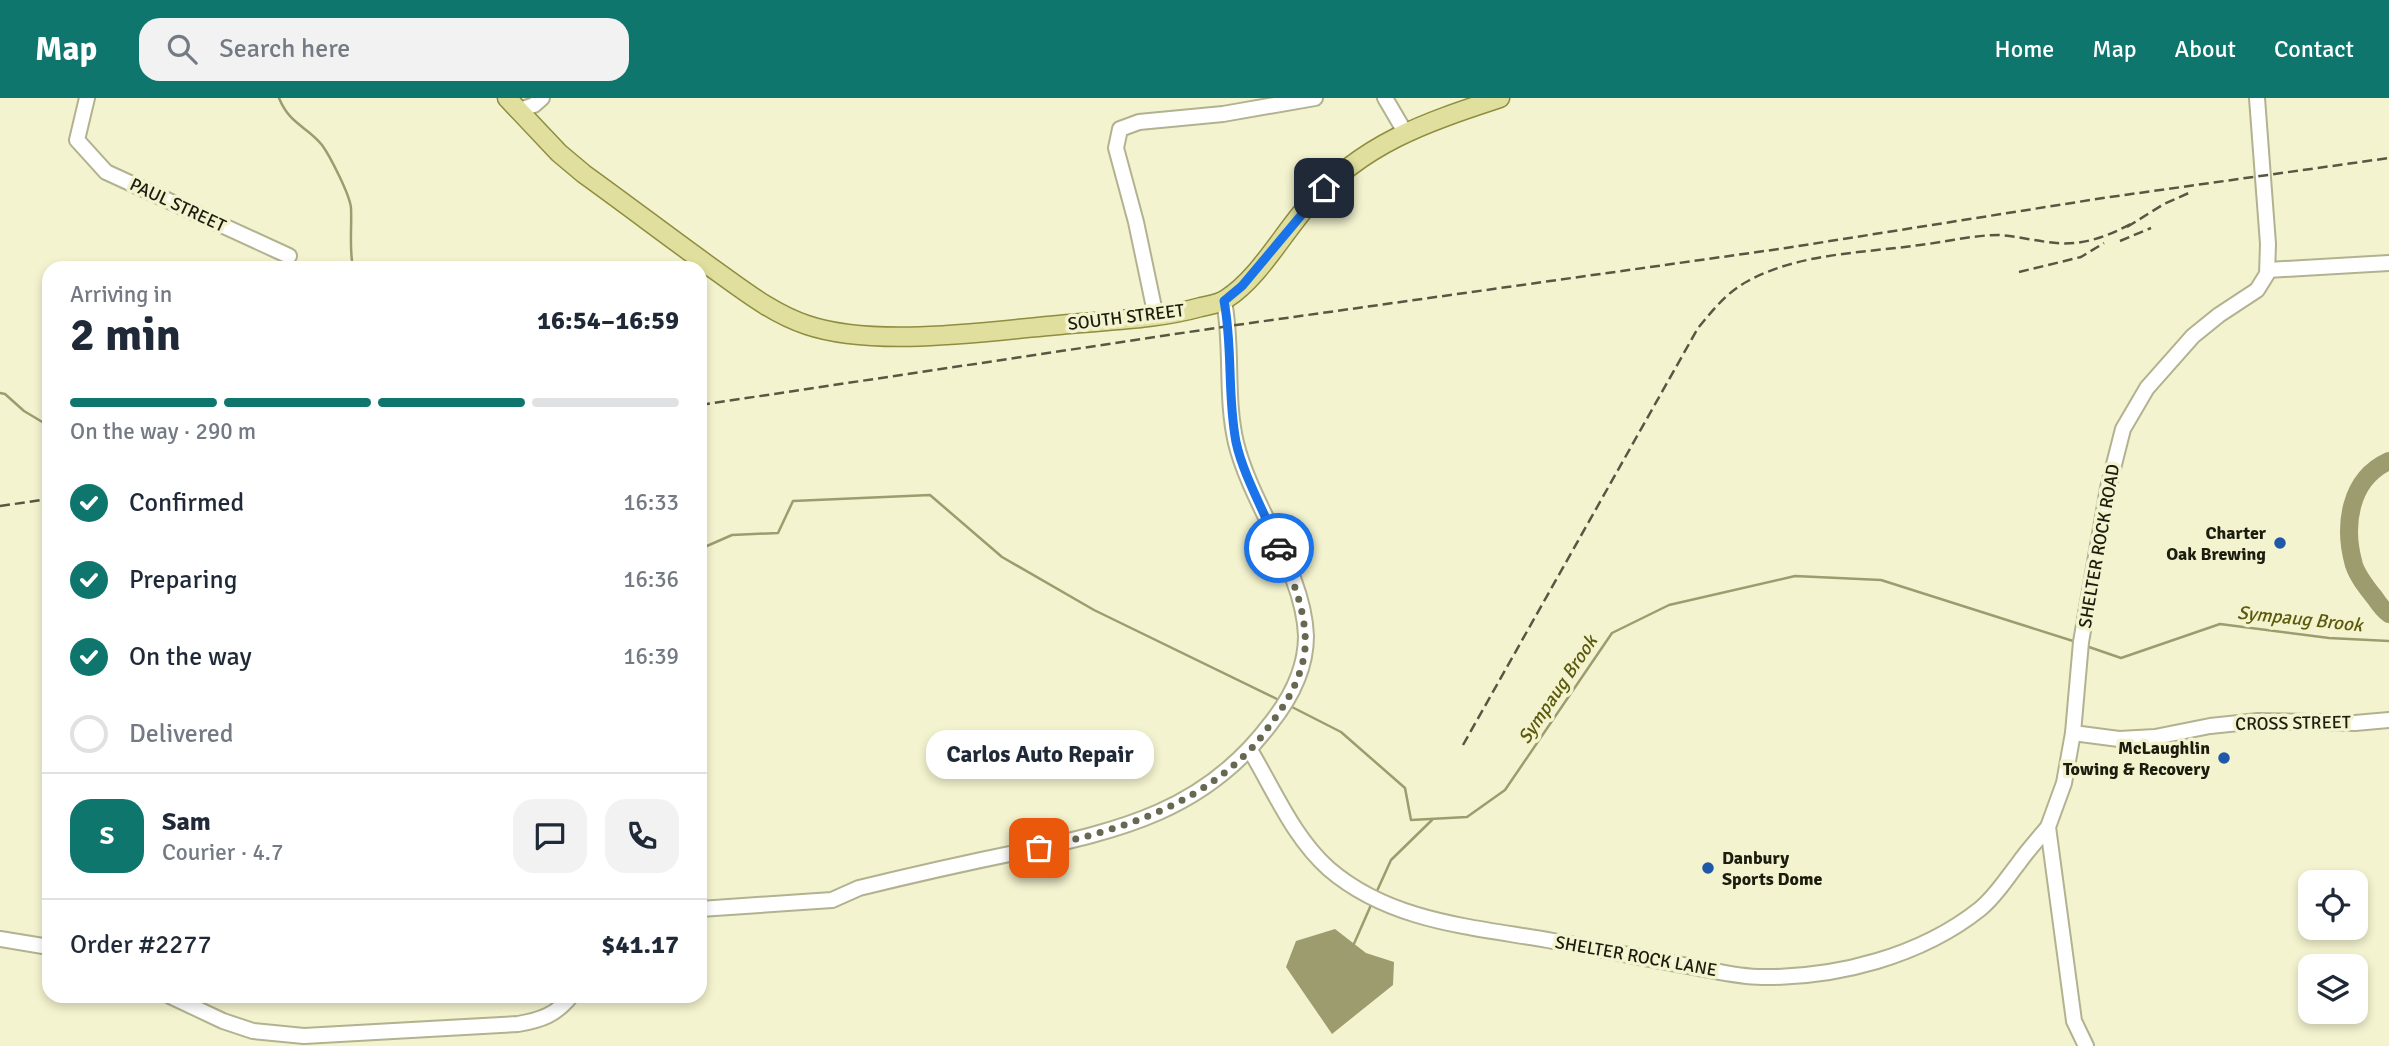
<!DOCTYPE html>
<html lang="en">
<head>
<meta charset="utf-8">
<style>
	body { margin:0; font-family:Signika,sans-serif; background:#f2f2f3; color:#1f2937; height:100vh; display:flex; flex-direction:column; font-size:26px; white-space:nowrap }
	* { box-sizing:border-box; margin:0 }
	p { font-size:23px; color:#747a83 }
	.icon { flex:none; width:38px; height:38px; fill:none; stroke:currentColor; stroke-width:2; stroke-linecap:round; stroke-linejoin:round }
	.map { position:relative; flex:1; overflow:hidden }
	.drawer { position:absolute; left:42px; top:163px; width:665px; height:742px; display:flex; flex-direction:column; background:#fff; border-radius:21px; box-shadow:0 4px 10px #0003 }
	.drawer>* { flex:none }
	.fabs { position:absolute; left:2298px; top:772px; display:grid; gap:14px }
	.fabs a { display:grid; place-items:center; width:70px; height:70px; border-radius:14px; background:#fff; box-shadow:0 4px 10px #0003; font-size:35px }
	.pin { position:absolute; display:grid; place-items:center; width:60px; height:60px; color:#fff; margin:-30px; border-radius:14px; box-shadow:0 4px 10px #0006 }
	.courier { position:absolute; display:grid; place-items:center; width:70px; height:70px; margin:-35px; border:5px solid #1a73e8; border-radius:50%; background:#fff; color:#222; box-shadow:0 2px 9px #0007 }
	.bubble { position:absolute; height:49px; border-radius:21px; background:#fff; box-shadow:0 4px 10px #0003; font-size:23px; font-weight:700; line-height:49px; text-align:center }
	.overview em { font-style:normal; font-weight:700 }
	.overview div { display:flex; flex-direction:column-reverse }
	.overview { display:flex; align-items:center; justify-content:space-between; height:119px; padding:0 28px }
	h1 { font-size:46px; font-weight:700; line-height:52px }
	.bar { display:grid; grid-template-columns:repeat(4,1fr); gap:10px 7px; align-content:center; height:84px; padding:0 28px }
	.bar i { height:9px; border-radius:5px; background:#e0e1e3 }
	.bar .active { background:#0f766e }
	.bar p { grid-column:span 4 }
	.line { display:flex; align-items:center; gap:18px; padding:0 28px; border-top:2px solid #e0e1e3 }
	.line div { flex:1 }
	.round { display:grid; place-items:center; flex:none; width:74px; height:74px; border-radius:21px; background:#f2f2f3 }
	ol { padding:0 28px; list-style:none }
	li { display:flex; align-items:center; gap:21px; height:77px }
	li p { margin-inline-start:auto }
	li .icon { padding:7px; border-radius:50%; background:#0f766e; color:#fff; stroke-width:4 }
	li:last-child { color:#747a83 }
	li i { width:38px; height:38px; border:4px solid #e0e1e3; border-radius:50% }
	header { display:flex; align-items:center; gap:42px; box-sizing:border-box; height:98px; padding:0 35px; background:#0f766e; color:#fff }
	header strong { font-size:33px }
	nav { display:flex; gap:38px; margin-inline-start:auto; font-size:24px }
	.search { width:490px; height:63px; background:#f2f2f3; display:flex; align-items:center; gap:18px; box-sizing:border-box; padding:0 24px; border-radius:21px; color:#747a83; font-size:26px }
	.map>svg:first-child { display:block }
	.water { fill:#9c9c6e }
	.lines { fill:none; stroke-linecap:round; stroke-linejoin:round }
	.stream { stroke:#9c9c6e; stroke-width:2.5 }
	.river { stroke:#9c9c6e; stroke-width:18 }
	.minor-casing { stroke:#b2b290; stroke-width:18 }
	.major-casing { stroke:#8e8d41; stroke-width:21 }
	.minor { stroke:#fff; stroke-width:14 }
	.major { stroke:#e0df9d; stroke-width:18 }
	.rail { stroke:#575743; stroke-width:2.5; stroke-dasharray:10 5; stroke-linecap:butt }
	.done { stroke:#676752; stroke-width:7; stroke-dasharray:0 12.6 }
	.route { stroke:#1a73e8; stroke-width:9 }
	.poi-dot { fill:#1e58a9; stroke:#f3f3cf; stroke-width:2.5 }
	.labels { text-anchor:middle; stroke-width:7; stroke-linejoin:round; paint-order:stroke }
	.street-label { font-size:18px; fill:#1c1c0f; stroke:#f3f3cf }
	.poi-label { font-size:18px; font-weight:bold; fill:#1c1c0f; stroke:#f3f3cf; text-anchor:end }
	.water-label { font-size:19px; font-style:italic; fill:#5b590b; stroke:#f3f3cf }
</style>
</head>
<body>
<header>
<strong>Map</strong>
<div class="search"><svg class="icon" aria-label="search" viewBox="0 0 24 24"><circle cx="10" cy="10" r="6"/><path d="M15 15l6 6"/></svg>Search here</div>
<nav><a>Home</a><a>Map</a><a>About</a><a>Contact</a></nav>
</header>
<div class="map">
<svg width="2389" height="948" viewBox="0 0 2389 948">
	<rect width="100%" height="100%" fill="#f3f3cf"/>
	<polygon class="water" points="1335,831 1366,855 1394,864 1393,887 1332,936 1286,869 1296,843"/>
	<g class="lines">
		<g class="stream">
			<path d="M279 0C290 27 307 28 322 47 330 58 350 97 351 110 352 130 349 150 353 170"/>
			<polyline points="0,295 5,296 24,313 49,328"/>
			<polyline points="700,451 732,437 778,435 793,403 930,397 1002,459 1094,512 1279,602"/>
			<polyline points="2089,549 2121,560 2220,526 2329,540 2389,543"/>
			<polyline points="1290,608 1341,634 1405,690 1411,722 1467,719 1505,692 1612,535 1669,507 1795,478 1881,482 2073,543"/>
			<polyline points="1377,793 1391,762 1432,722"/>
			<polyline points="1353,848 1371,807"/>
		</g>
		<path class="river" d="M2389 363C2349 381 2343 428 2354 467 2358 479 2367 490 2375 500 2379 506 2383 512 2389 516"/>
		<g class="minor-casing">
			<g id="minor">
				<polyline points="87,0 77,42 106,74 289,158"/>
				<polyline points="1385,0 1405,34"/>
				<polyline points="517,13 534,7 542,0"/>
				<polyline points="2268,172 2389,165"/>
				<polyline points="1156,219 1136,124 1116,50 1120,31 1139,24 1223,16 1315,0"/>
				<polyline points="2073,635 2119,641 2155,639 2210,628 2258,623 2355,625 2389,622"/>
				<path d="M1250 652C1274 692 1293 739 1329 771 1392 825 1475 829 1553 843 1600 851 1646 861 1694 869 1716 873 1739 879 1762 879 1837 880 1921 858 1980 811 1996 798 2006 781 2018 766 2027 753 2038 741 2048 729"/>
				<path d="M700 811 832 802 859 790C912 777 965 765 1019 754 1121 732 1205 713 1271 625 1290 601 1306 570 1306 538 1304 474 1251 406 1236 345 1225 298 1233 249 1224 203"/>
				<polyline points="0,841 49,849"/>
				<path d="M170 898 223 923 253 933 304 938 518 926C541 922 556 917 571 898"/>
				<polyline points="2086,948 2074,923 2048,729 2064,685 2073,635 2081,544 2108,390 2123,331 2147,290 2193,238 2219,217 2257,192 2267,176 2268,146 2257,0"/>
			</g>
		</g>
		<g class="major-casing">
			<path id="major" d="M507 0 559 55 584 76C627 107 669 139 712 170 742 191 771 215 807 227 878 251 994 232 1070 226 1114 222 1158 221 1201 209 1209 207 1219 206 1226 201 1259 180 1283 135 1309 106 1364 45 1424 25 1500 0"/>
		</g>
		<use href="#minor" class="minor"/>
		<use href="#major" class="major"/>
		<g class="rail">
			<polyline points="2127,129 2164,106 2191,94"/>
			<polyline points="2120,143 2151,130"/>
			<polyline points="2019,174 2081,159 2104,145"/>
			<polyline points="700,307 1229,228 1786,150 2103,100 2389,60"/>
			<polyline points="0,408 49,401"/>
			<path d="M1463 647 1698 230C1713 212 1727 194 1748 183 1799 155 1863 155 1920 147 1946 144 1973 137 1999 137 2015 138 2031 142 2047 144 2080 149 2104 140 2133 125"/>
		</g>
	</g>
	<g class="lines">
		<path class="done" d="M1039 750C1117 732 1190 712 1249 653 1259 643 1267 631 1275 620 1292 598 1308 565 1305 536 1303 505 1291 478 1279 450"/>
		<path class="route" d="M1279 450C1266 417 1243 377 1236 344 1227 297 1233 249 1224 203L1242 188 1324 90"/>
	</g>
	<g class="poi-dot">
		<circle cx="2280" cy="445" r="7"/>
		<circle cx="2224" cy="660" r="7"/>
		<circle cx="1708" cy="770" r="7"/>
	</g>
	<g class="labels">
		<g class="street-label">
			<text transform="translate(178 107) rotate(25)" y="6">PAUL STREET</text>
			<text transform="translate(1126 219) rotate(-7)" y="6">SOUTH STREET</text>
			<text transform="translate(2099 448) rotate(-80)" y="6">SHELTER ROCK ROAD</text>
			<text transform="translate(2293 625) rotate(-1)" y="6">CROSS STREET</text>
			<text transform="translate(1636 858) rotate(10)" y="6">SHELTER ROCK LANE</text>
		</g>
		<g class="poi-label">
			<text x="2266" y="441">Charter<tspan x="2266" dy="21">Oak Brewing</tspan></text>
			<text x="2210" y="656">McLaughlin<tspan x="2210" dy="21">Towing &amp; Recovery</tspan></text>
			<text x="1722" y="766" text-anchor="start">Danbury<tspan x="1722" dy="21">Sports Dome</tspan></text>
		</g>
		<g class="water-label">
			<text transform="translate(2300 520) rotate(6)" y="7">Sympaug Brook</text>
			<text transform="translate(1557 591) rotate(-56)" y="7">Sympaug Brook</text>
		</g>
	</g>
</svg>
<div class="fabs">
<a><svg class="icon" aria-label="locate" viewBox="0 0 24 24"><circle cx="12" cy="12" r="6"/><path d="M12 2v4M12 18v4M2 12h4M18 12h4"/></svg></a>
<a><svg class="icon" aria-label="layers" viewBox="0 0 24 24"><path d="M12 4l9 5-9 5-9-5zM3 14l9 5 9-5"/></svg></a>
</div>
<div class="pin" style="left:1039px;top:750px;background:#ea580c"><svg class="icon" aria-label="bag" viewBox="0 0 24 24"><path d="M5 8h14l-1 12H6zM9 8a3 3 0 0 1 6 0"/></svg></div>
<div class="pin" style="left:1324px;top:90px;background:#1f2937"><svg class="icon" aria-label="home" viewBox="0 0 24 24"><path d="M3 11l9-7 9 7M6 9v11h12V9"/></svg></div>
<div class="courier" style="left:1279px;top:450px"><svg class="icon" aria-label="car" viewBox="0 0 24 24"><path d="M5 17H2v-5l4-1 3-4h7l3 4 3 1v5h-3M9 17h6M6 11h13"/><circle cx="7" cy="17" r="2"/><circle cx="17" cy="17" r="2"/></svg></div>
<div class="bubble" style="left:926px;top:632px;width:228px">Carlos Auto Repair</div>
<section class="drawer">
<div class="overview"><div><h1>2 min</h1><p>Arriving in</p></div><em>16:54–16:59</em></div>
<div class="bar"><i class="active"></i><i class="active"></i><i class="active"></i><i></i><p>On the way · 290 m</p></div>
<ol>
<li><svg class="icon" aria-label="check" viewBox="0 0 24 24"><path d="M5 12l5 5 9-10"/></svg>Confirmed<p>16:33</p></li>
<li><svg class="icon" aria-label="check" viewBox="0 0 24 24"><path d="M5 12l5 5 9-10"/></svg>Preparing<p>16:36</p></li>
<li><svg class="icon" aria-label="check" viewBox="0 0 24 24"><path d="M5 12l5 5 9-10"/></svg>On the way<p>16:39</p></li>
<li><i></i>Delivered</li>
</ol>
<div class="line" style="height:126px"><b class="round" style="background:#0f766e;color:#fff">S</b><div><b>Sam</b><p>Courier · 4.7</p></div><a class="round"><svg class="icon" aria-label="chat" viewBox="0 0 24 24"><path d="M4 5h16v11H9l-5 4z"/></svg></a><a class="round"><svg class="icon" aria-label="phone" viewBox="0 0 24 24"><path d="M5 4h4l2 5-3 2q2 4 5 5l2-3 5 2v4C11 20 4 13 5 4z"/></svg></a></div>
<div class="line" style="height:91px"><div>Order #2277</div><b>$41.17</b></div>
</section>
</div>
</body>
</html>
